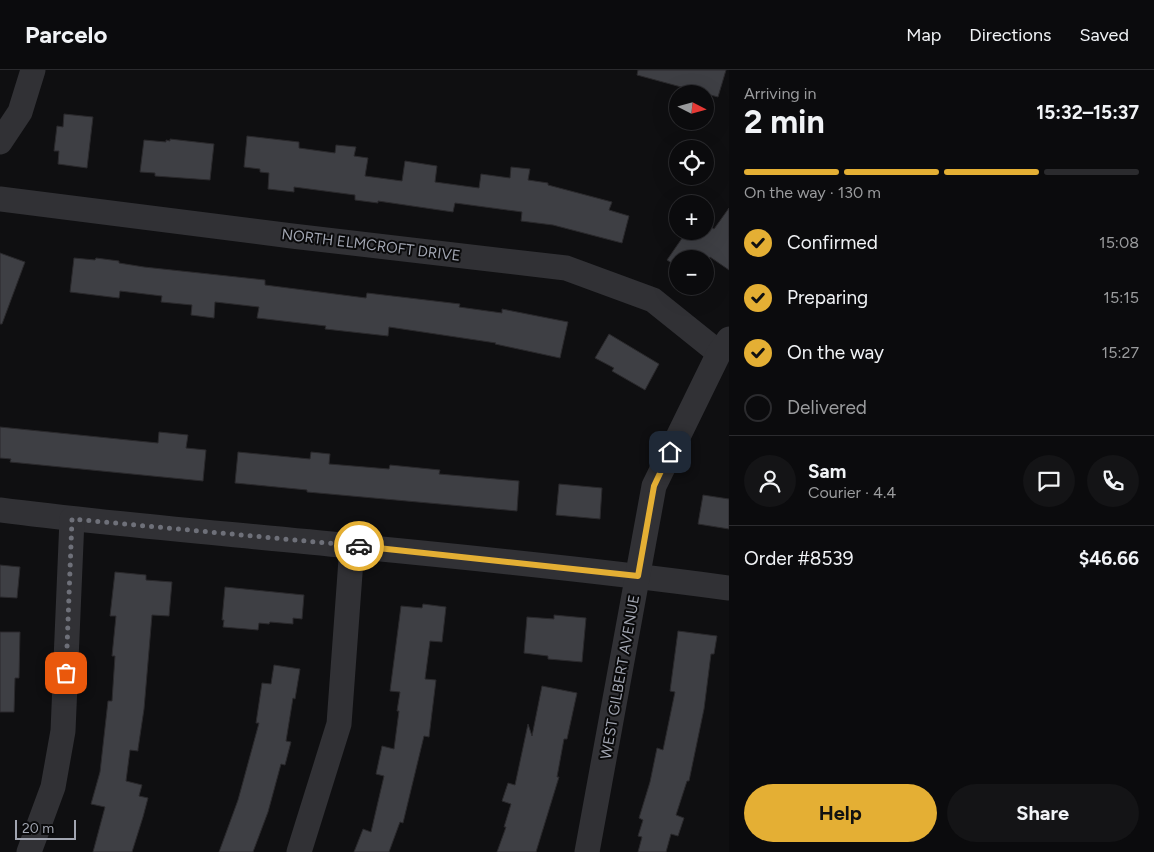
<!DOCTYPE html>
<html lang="en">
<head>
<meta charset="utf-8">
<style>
	body { margin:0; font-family:Figtree,sans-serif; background:#141416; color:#f1f3f6; height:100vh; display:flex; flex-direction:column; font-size:19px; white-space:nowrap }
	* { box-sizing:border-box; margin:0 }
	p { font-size:16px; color:#9a9b9d }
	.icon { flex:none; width:28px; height:28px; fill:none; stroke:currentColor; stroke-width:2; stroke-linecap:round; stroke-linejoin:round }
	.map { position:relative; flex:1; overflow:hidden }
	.drawer { display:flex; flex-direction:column; background:#0b0b0d; width:425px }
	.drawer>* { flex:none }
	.needle { width:32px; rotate:96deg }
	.controls { position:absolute; left:669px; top:15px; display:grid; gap:10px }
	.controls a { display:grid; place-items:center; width:45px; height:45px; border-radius:50%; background:#0b0b0d; box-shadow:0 5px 20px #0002,0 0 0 1px #2b2b2e; font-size:25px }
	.scale { position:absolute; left:15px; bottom:12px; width:61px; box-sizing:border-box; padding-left:5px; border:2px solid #a1a5b1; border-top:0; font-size:14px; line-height:18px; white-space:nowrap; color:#a1a5b1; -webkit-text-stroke:4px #0a0a0b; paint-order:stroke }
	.pin { position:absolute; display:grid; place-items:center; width:42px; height:42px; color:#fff; margin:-21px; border-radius:10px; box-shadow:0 2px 8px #0006 }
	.courier { position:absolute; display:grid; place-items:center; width:50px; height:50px; margin:-25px; border:4px solid #e4af34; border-radius:50%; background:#fff; color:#222; box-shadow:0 1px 6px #0007 }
	.headline em { font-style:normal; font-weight:700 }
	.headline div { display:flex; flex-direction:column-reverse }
	.headline { display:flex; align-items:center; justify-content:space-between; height:85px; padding:0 15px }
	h1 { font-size:32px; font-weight:700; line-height:38px }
	.bar { display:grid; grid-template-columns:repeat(4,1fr); gap:8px 5px; align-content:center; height:60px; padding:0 15px }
	.bar i { height:6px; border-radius:4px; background:#2b2b2e }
	.bar .active { background:#e4af34 }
	.bar p { grid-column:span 4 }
	.line { display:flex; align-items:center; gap:12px; padding:0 15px; border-top:1px solid #2b2b2e }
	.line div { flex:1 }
	.round { display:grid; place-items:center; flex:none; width:52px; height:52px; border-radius:26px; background:#141416 }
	ol { padding:0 15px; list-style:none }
	li { display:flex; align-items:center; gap:15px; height:55px }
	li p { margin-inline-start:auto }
	li .icon { padding:5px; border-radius:50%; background:#e4af34; color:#111; stroke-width:4 }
	li:last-child { color:#9a9b9d }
	li i { width:28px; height:28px; border:2px solid #2b2b2e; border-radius:50% }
	.button { display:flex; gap:10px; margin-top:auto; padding:10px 15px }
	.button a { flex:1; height:58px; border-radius:30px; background:#e4af34; color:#111; font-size:20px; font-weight:700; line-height:58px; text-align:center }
	.button a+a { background:#141416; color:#f1f3f6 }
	header { display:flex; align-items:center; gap:30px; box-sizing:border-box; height:70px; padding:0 25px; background:#0b0b0d; border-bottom:1px solid #2b2b2e }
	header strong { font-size:24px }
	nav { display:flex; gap:28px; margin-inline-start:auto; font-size:18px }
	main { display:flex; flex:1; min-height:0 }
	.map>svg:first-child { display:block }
	.building { fill:#3e3f44; stroke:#2a292c }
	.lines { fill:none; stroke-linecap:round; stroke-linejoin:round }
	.minor { stroke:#313135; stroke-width:25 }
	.done { stroke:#6e7079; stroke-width:5; stroke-dasharray:0 9 }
	.route { stroke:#e4af34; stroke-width:6 }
	.labels { text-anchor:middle; stroke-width:4; stroke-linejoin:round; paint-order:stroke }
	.street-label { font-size:15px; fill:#a1a5b1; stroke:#0a0a0b }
</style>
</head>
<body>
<header>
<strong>Parcelo</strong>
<nav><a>Map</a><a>Directions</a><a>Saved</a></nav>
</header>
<main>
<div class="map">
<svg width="729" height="782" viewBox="0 0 729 782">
	<rect width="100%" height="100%" fill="#0f0f11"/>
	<g class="building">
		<polygon points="638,0 726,0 718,27 637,5"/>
		<polygon points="64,44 93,47 87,98 58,94 59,81 54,81 57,56 63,57"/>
		<polygon points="247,66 299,72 299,78 335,83 336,75 356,77 354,86 368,88 365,106 402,111 405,91 437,96 435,112 479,118 481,104 510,108 511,97 530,99 528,110 548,113 548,115 612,132 609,140 629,146 622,173 553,155 521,151 522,142 455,133 453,142 378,131 378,133 355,130 355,125 294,117 294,122 268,119 269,103 260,102 260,99 244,97"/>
		<polygon points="170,69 214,74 210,110 155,106 155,103 140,102 144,70 166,72 166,70 170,71"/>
		<polygon points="729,138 729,200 710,187 705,195 705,189 678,189 678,197 667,190 687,161 705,161 705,153 714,159"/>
		<polygon points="0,183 25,192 2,254 0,254"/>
		<polygon points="74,188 95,190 96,188 119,191 119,193 144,197 265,210 265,215 366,228 367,223 460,234 459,237 502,243 502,239 568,252 560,288 495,274 496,273 389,257 388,266 325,259 326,256 257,248 259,237 215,232 214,248 191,245 192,235 161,232 162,226 120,221 119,228 70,222"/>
		<polygon points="609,264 659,294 645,320 612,301 614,298 595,288"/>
		<polygon points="0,357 158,373 159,362 188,365 186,378 206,380 203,411 10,392 11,389 0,388"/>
		<polygon points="238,382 310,389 311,382 330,384 329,394 389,399 390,395 440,400 439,404 519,411 517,441 307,422 307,420 235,413"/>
		<polygon points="559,414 602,418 600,449 556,445"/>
		<polygon points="703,425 729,429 729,459 698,454"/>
		<polygon points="0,495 20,497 17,528 0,527"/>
		<polygon points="115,502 146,505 146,510 172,512 169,546 152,545 144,639 138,679 138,681 130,680 126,711 142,715 139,726 148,728 143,747 132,782 93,782 105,737 91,734 100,702 108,631 112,631 115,586 112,586 116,546 110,546"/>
		<polygon points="225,517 304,525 302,549 293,548 293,554 270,552 269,554 259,553 258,560 223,557 224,550 222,550"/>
		<polygon points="423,534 446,537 442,572 430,571 425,609 436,610 429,667 424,666 403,753 400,752 389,782 354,782 363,759 371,762 384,706 376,704 382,676 394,679 399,641 397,641 400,622 390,621 401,536 422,538"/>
		<polygon points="554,545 586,548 582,592 548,589 548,586 524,583 527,547 554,549"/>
		<polygon points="678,561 717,566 714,584 711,584 704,639 689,711 687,711 676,745 684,748 678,766 671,764 666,782 638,782 642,767 638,766 643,750 639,748 650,712 657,678 663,680 675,622 670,621"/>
		<polygon points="0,562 20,562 19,608 15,608 14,642 0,642"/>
		<polygon points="274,595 300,599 295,629 293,628 286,671 291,672 285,695 281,694 268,742 253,782 219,782 238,730 259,653 256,653 262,613 271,614"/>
		<polygon points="542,616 577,623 567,669 564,669 557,707 559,707 536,782 497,782 506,757 504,757 511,734 502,731 508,713 515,715 528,654 532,666"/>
	</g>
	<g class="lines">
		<g class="minor">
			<polyline points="0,72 20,42 33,0"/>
			<polyline points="0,129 292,166 566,198 653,230 719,283"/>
			<path d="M0 440C116 455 233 464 350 476 476 488 603 501 729 518"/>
			<polyline points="29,782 53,717 63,661 72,449"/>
			<polyline points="299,782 339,654 352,476"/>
			<polyline points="587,782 654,416 719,283 729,269"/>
		</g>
	</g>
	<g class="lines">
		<polyline class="done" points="66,603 72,449 359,476"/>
		<polyline class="route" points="359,476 638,506 654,416 670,382"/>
	</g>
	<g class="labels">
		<g class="street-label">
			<text transform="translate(371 175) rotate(7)" y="5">NORTH ELMCROFT DRIVE</text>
			<text transform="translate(620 607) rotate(-80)" y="5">WEST GILBERT AVENUE</text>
		</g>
	</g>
</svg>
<div class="controls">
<a><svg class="needle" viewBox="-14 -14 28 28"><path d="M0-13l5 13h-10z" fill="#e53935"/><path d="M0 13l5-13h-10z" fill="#9a9b9d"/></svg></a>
<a><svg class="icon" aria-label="locate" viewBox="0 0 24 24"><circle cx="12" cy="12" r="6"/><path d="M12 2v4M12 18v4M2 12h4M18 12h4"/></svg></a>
<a>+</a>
<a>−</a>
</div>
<div class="scale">20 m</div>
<div class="pin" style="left:66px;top:603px;background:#ea580c"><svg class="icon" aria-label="bag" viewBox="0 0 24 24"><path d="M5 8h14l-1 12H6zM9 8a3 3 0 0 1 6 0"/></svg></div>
<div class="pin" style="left:670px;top:382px;background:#1f2937"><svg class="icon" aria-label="home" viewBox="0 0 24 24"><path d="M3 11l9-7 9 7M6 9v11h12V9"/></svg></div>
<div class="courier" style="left:359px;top:476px"><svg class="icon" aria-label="car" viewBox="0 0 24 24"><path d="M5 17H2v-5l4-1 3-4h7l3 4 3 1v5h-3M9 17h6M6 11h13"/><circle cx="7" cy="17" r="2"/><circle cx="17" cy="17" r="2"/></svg></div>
</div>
<section class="drawer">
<div class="headline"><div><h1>2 min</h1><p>Arriving in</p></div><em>15:32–15:37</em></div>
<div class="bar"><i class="active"></i><i class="active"></i><i class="active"></i><i></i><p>On the way · 130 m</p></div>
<ol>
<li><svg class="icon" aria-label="check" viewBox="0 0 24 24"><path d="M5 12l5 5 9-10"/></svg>Confirmed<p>15:08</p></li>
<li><svg class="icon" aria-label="check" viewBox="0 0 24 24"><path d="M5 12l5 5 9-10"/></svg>Preparing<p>15:15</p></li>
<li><svg class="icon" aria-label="check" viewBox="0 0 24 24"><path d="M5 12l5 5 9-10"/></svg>On the way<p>15:27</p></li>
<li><i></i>Delivered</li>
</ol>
<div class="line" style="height:90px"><a class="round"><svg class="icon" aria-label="person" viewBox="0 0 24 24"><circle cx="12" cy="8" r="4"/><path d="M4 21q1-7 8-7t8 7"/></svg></a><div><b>Sam</b><p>Courier · 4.4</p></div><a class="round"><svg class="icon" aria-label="chat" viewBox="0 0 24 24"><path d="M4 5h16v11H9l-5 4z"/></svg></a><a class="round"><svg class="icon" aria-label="phone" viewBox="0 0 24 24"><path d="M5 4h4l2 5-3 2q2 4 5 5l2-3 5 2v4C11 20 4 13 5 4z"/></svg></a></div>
<div class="line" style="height:65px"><div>Order #8539</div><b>$46.66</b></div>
<div class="button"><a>Help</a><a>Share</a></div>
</section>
</main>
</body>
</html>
